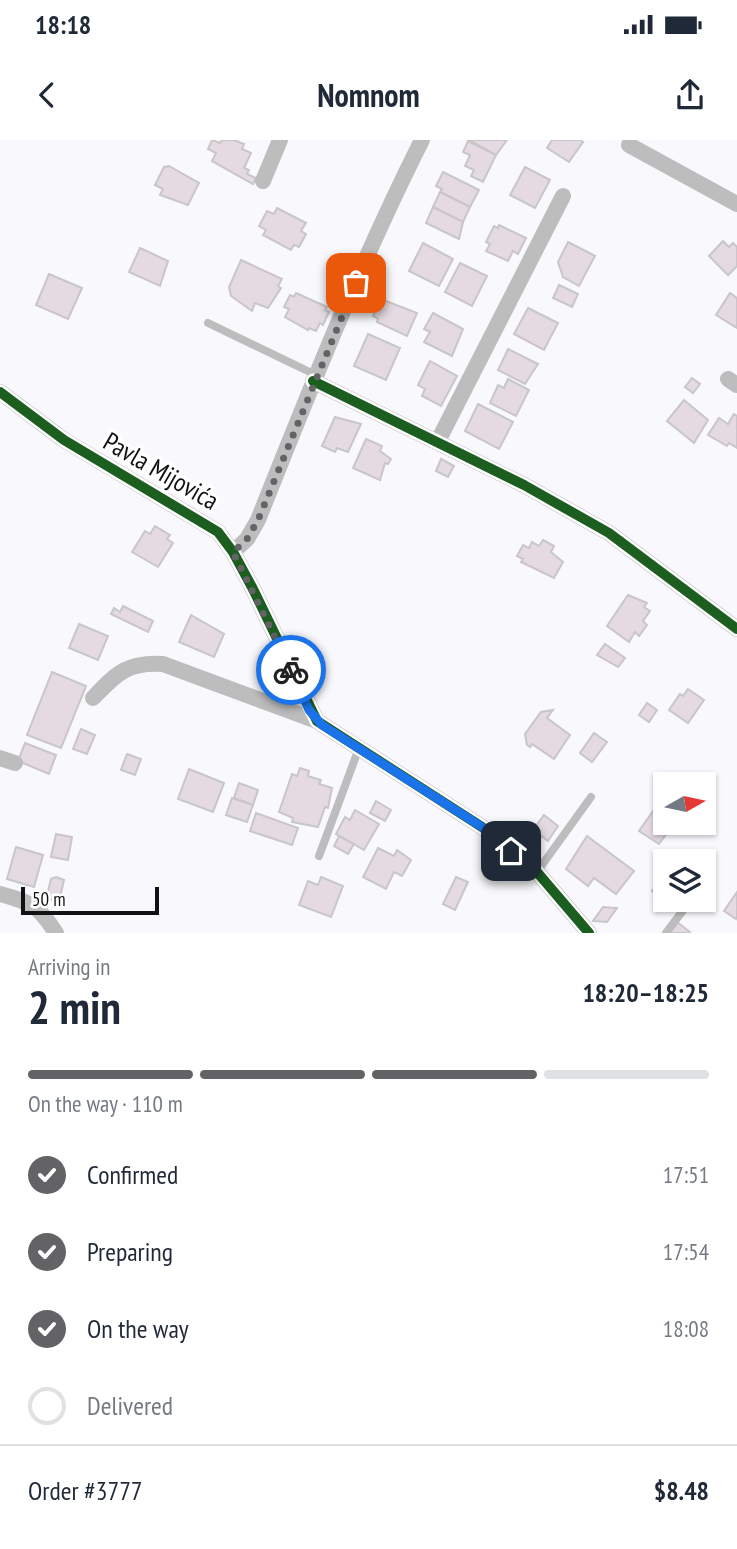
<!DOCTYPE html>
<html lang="en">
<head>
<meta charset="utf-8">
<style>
	body { margin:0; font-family:"PT Sans Narrow",sans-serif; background:#f6f6f7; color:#1f2937; height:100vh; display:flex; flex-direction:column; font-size:26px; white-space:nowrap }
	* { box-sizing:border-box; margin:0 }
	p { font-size:23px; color:#747a83 }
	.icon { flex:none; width:38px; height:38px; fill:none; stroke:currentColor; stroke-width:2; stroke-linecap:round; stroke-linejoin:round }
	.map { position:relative; height:793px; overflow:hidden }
	.sheet { display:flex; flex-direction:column; background:#fff; flex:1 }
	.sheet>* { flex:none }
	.needle { width:46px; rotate:81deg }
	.fabs { position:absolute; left:653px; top:632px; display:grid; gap:14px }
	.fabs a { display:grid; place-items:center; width:63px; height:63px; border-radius:0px; background:#fff; box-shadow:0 2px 5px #0004; font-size:35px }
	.scale { position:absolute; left:21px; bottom:18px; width:138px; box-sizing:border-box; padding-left:7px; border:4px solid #121214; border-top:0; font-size:19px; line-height:24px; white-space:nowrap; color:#121214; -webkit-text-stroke:5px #fff; paint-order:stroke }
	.pin { position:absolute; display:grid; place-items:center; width:60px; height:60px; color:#fff; margin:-30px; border-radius:14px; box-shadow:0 4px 10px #0006 }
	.courier { position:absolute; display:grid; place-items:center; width:70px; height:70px; margin:-35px; border:5px solid #1a73e8; border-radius:50%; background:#fff; color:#222; box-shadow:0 2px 9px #0007 }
	.head em { font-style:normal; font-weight:800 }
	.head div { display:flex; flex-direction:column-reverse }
	.head { display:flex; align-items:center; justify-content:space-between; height:119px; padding:0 28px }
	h1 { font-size:46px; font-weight:800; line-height:52px }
	.bar { display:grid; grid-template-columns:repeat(4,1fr); gap:10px 7px; align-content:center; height:84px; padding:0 28px }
	.bar i { height:9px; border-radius:5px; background:#e0e1e3 }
	.bar .active { background:#636366 }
	.bar p { grid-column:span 4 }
	.line { display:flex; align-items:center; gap:18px; padding:0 28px; border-top:2px solid #e0e1e3 }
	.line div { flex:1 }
	ol { padding:0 28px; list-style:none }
	li { display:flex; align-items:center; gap:21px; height:77px }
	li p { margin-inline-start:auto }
	li .icon { padding:7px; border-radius:50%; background:#636366; color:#fff; stroke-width:4 }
	li:last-child { color:#747a83 }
	li i { width:38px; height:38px; border:4px solid #e0e1e3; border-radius:50% }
	.status { display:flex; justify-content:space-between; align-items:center; height:49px; padding:0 35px; background:#fff; direction:ltr }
	.status svg { height:19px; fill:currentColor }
	header { display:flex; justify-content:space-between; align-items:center; height:91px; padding:0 28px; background:#fff; font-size:32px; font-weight:800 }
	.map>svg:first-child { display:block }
	.building { fill:#e5dae1; stroke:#c8c6c8; stroke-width:2 }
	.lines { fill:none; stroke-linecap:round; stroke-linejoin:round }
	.lane { stroke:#bebdbd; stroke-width:8 }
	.street { stroke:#bebdbd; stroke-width:16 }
	.cycleway-casing { stroke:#fff; stroke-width:15 }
	.cycleway { stroke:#1b5e20; stroke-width:10 }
	.done { stroke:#636366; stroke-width:7; stroke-dasharray:0 12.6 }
	.route { stroke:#1a73e8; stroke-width:9 }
	.labels { text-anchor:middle; stroke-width:7; stroke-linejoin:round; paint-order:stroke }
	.street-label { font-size:26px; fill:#121214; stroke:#fff }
</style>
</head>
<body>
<div class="status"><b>18:18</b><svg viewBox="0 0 49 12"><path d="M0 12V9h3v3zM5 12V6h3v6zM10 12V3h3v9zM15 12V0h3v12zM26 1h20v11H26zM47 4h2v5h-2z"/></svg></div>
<header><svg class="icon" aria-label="back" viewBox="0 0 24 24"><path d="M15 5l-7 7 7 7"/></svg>Nomnom<svg class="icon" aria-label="share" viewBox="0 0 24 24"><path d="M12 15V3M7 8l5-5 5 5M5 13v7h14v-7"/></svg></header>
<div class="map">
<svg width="737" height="793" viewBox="0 0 737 793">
	<rect width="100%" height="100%" fill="#f9f9fd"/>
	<g class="building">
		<polygon points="212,0 220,3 222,0 234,0 244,4 242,9 251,13 244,28 249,30 247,34 256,38 253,44 212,21 216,13 208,9"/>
		<polygon points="469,0 507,0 496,15"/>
		<polygon points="552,0 580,0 583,2 569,22 547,8"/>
		<polygon points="468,1 496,15 483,42 471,36 474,30 465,26 470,15 463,12"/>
		<polygon points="169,26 199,43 188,65 160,55 163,49 155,45 164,27"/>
		<polygon points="525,27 550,40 535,68 510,55"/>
		<polygon points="443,32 479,50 470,67 440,52 442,49 436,46"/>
		<polygon points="440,52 470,67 463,82 433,67"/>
		<polygon points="433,67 463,82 459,99 426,83"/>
		<polygon points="277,68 306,83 301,91 306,94 299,107 294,105 291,110 263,95 266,90 259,86 267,71 274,74"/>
		<polygon points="499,85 526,98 518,114 513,111 508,121 486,111 490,104 486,102 494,86 498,88"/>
		<polygon points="723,101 729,107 733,103 737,107 737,126 728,135 709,116"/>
		<polygon points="568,102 595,116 579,146 563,137 558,122"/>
		<polygon points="423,103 453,119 439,146 409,131"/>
		<polygon points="140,108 168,121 160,146 129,132"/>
		<polygon points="241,120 282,139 278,146 281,148 268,168 255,163 252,171 231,156 229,147"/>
		<polygon points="460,123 487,136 472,166 445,152"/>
		<polygon points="49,134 82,148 68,179 36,165"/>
		<polygon points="559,145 578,154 572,167 553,158"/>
		<polygon points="296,153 327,167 325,170 329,172 323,185 320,183 316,191 309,188 308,190 285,177 289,169 284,167 290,155 294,157"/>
		<polygon points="730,153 737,158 737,188 716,175"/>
		<polygon points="381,159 417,173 407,196 377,182 378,179 373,176"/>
		<polygon points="528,168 558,183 544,210 514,194"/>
		<polygon points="433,173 463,189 452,216 424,202 430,192 424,189"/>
		<polygon points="368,194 400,208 386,240 354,226"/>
		<polygon points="508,209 538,224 525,244 498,230"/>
		<polygon points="430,221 457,236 441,266 422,256 425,249 418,245"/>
		<polygon points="692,238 700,244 693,253 685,247"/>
		<polygon points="508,239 529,250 516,276 490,263 498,245 504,248"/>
		<polygon points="684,260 708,280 694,303 667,281"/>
		<polygon points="478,264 513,282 499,309 465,291"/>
		<polygon points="734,274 737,276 737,308 729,303 727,306 708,295 719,278 728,284"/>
		<polygon points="335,277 361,284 348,312 337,308 335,312 322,306"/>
		<polygon points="366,299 382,306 380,311 391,319 388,324 385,323 380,340 353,328"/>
		<polygon points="441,319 454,326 448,337 436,331"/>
		<polygon points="155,386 170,395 167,399 173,403 158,427 132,412 145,391 150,394"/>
		<polygon points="543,400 554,406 551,412 563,422 554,438 521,422 523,419 517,416 523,405 529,408 532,402 539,406"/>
		<polygon points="628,455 647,463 644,467 650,471 643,481 647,485 639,496 635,492 629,502 607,486"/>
		<polygon points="123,466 153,481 148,492 111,474 114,468 120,472"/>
		<polygon points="191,475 224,494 214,517 179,502"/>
		<polygon points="79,484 108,496 98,520 69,508"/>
		<polygon points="605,504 625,518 618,527 597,515"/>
		<polygon points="52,532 86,546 61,608 27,595"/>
		<polygon points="688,549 704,560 688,583 669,570 680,554 683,556"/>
		<polygon points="647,563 657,570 649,582 639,575"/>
		<polygon points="553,570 547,578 570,595 554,619 532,604 530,607 527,605 525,594 541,572"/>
		<polygon points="81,589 95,595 87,614 73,609"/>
		<polygon points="594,593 607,602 592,622 580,613"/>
		<polygon points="25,603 56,615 49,634 18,621"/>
		<polygon points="127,614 141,619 135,635 121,630"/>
		<polygon points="300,628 309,631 308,636 321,640 319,644 332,648 328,668 325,667 318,687 292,682 293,678 279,672 292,634 297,636"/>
		<polygon points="189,629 224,643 213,672 178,659"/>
		<polygon points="239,643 258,650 253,665 234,658"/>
		<polygon points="232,658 253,665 247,682 226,675"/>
		<polygon points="376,661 391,670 385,681 370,673"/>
		<polygon points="658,664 665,669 665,682 675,682 659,704 639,691"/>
		<polygon points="355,670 379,684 364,710 336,694 345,677 350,680"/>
		<polygon points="256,673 298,688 292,705 250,691"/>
		<polygon points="544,675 558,686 548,701 533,690"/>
		<polygon points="56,694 72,697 68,720 51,717"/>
		<polygon points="339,696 354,704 348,714 334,706"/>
		<polygon points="587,696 634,731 616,754 594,738 588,746 566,729"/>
		<polygon points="16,707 43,715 34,747 7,739"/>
		<polygon points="378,708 394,716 397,710 411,720 402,736 394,732 386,749 363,737"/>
		<polygon points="665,733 665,758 661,758 652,751"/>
		<polygon points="56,737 64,740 59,762 46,759 51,739"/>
		<polygon points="321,737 343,746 331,777 299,765 308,741 318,745"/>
		<polygon points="456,737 468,742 455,770 443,764"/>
		<polygon points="737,752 737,777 736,779 724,771"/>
		<polygon points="603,767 617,768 607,782 593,781"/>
		<polygon points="677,782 690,792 689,793 668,793"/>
	</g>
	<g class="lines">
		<g class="lane">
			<polyline points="208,183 316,235"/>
			<polyline points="319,716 359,608"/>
			<polyline points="537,732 591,657"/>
			<polyline points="666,793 687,765"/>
		</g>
		<g class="street">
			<polyline points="629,5 737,64"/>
			<polyline points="263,41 280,0"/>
			<polyline points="728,239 737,245"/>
			<polyline points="313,241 524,345 609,393 737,489"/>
			<polyline points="0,252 64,300 218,392 233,412 253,449 317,581 482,687 537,732 589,793"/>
			<polyline points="438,301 563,56"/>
			<path d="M233 412 247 399 258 380C309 252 360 123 422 0"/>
			<path d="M93 558C117 533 127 522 163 524L317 581"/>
			<polyline points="0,618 15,623"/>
			<path d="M0 754C32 763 38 765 56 793"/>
		</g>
		<g class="cycleway-casing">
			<g id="cycleway">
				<polyline points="313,241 524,345 609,393 737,489"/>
				<polyline points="0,252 64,300 218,392 233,412 253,449 317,581 482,687 537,732 589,793"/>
			</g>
		</g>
		<use href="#cycleway" class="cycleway"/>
	</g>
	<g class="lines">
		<polyline class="done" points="291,530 233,412 247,399 258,380 356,143"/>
		<polyline class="route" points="291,530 309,570 322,585 482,687 511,711"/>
	</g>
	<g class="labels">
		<g class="street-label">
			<text transform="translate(161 331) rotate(30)" y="9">Pavla Mijovića</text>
		</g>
	</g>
</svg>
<div class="fabs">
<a><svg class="needle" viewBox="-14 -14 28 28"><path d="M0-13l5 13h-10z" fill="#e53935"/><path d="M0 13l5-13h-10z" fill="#747a83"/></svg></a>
<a><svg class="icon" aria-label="layers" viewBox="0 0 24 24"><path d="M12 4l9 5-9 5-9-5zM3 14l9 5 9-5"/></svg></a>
</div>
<div class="scale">50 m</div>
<div class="pin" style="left:356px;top:143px;background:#ea580c"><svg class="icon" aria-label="bag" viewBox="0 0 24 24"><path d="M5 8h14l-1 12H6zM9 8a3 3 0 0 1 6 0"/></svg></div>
<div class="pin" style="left:511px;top:711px;background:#1f2937"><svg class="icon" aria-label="home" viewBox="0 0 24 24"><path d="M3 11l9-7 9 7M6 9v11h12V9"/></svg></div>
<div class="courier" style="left:291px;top:530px"><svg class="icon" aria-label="bike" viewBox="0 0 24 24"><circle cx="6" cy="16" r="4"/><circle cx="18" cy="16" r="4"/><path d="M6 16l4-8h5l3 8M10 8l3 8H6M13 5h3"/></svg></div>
</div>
<section class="sheet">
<div class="head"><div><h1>2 min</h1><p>Arriving in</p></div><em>18:20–18:25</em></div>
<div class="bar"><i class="active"></i><i class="active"></i><i class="active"></i><i></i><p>On the way · 110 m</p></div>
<ol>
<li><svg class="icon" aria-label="check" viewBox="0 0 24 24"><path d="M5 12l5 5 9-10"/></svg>Confirmed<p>17:51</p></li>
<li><svg class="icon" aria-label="check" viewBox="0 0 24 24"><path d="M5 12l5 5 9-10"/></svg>Preparing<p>17:54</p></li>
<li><svg class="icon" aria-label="check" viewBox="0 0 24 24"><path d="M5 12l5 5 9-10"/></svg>On the way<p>18:08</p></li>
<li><i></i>Delivered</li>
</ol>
<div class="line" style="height:91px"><div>Order #3777</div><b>$8.48</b></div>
</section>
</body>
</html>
